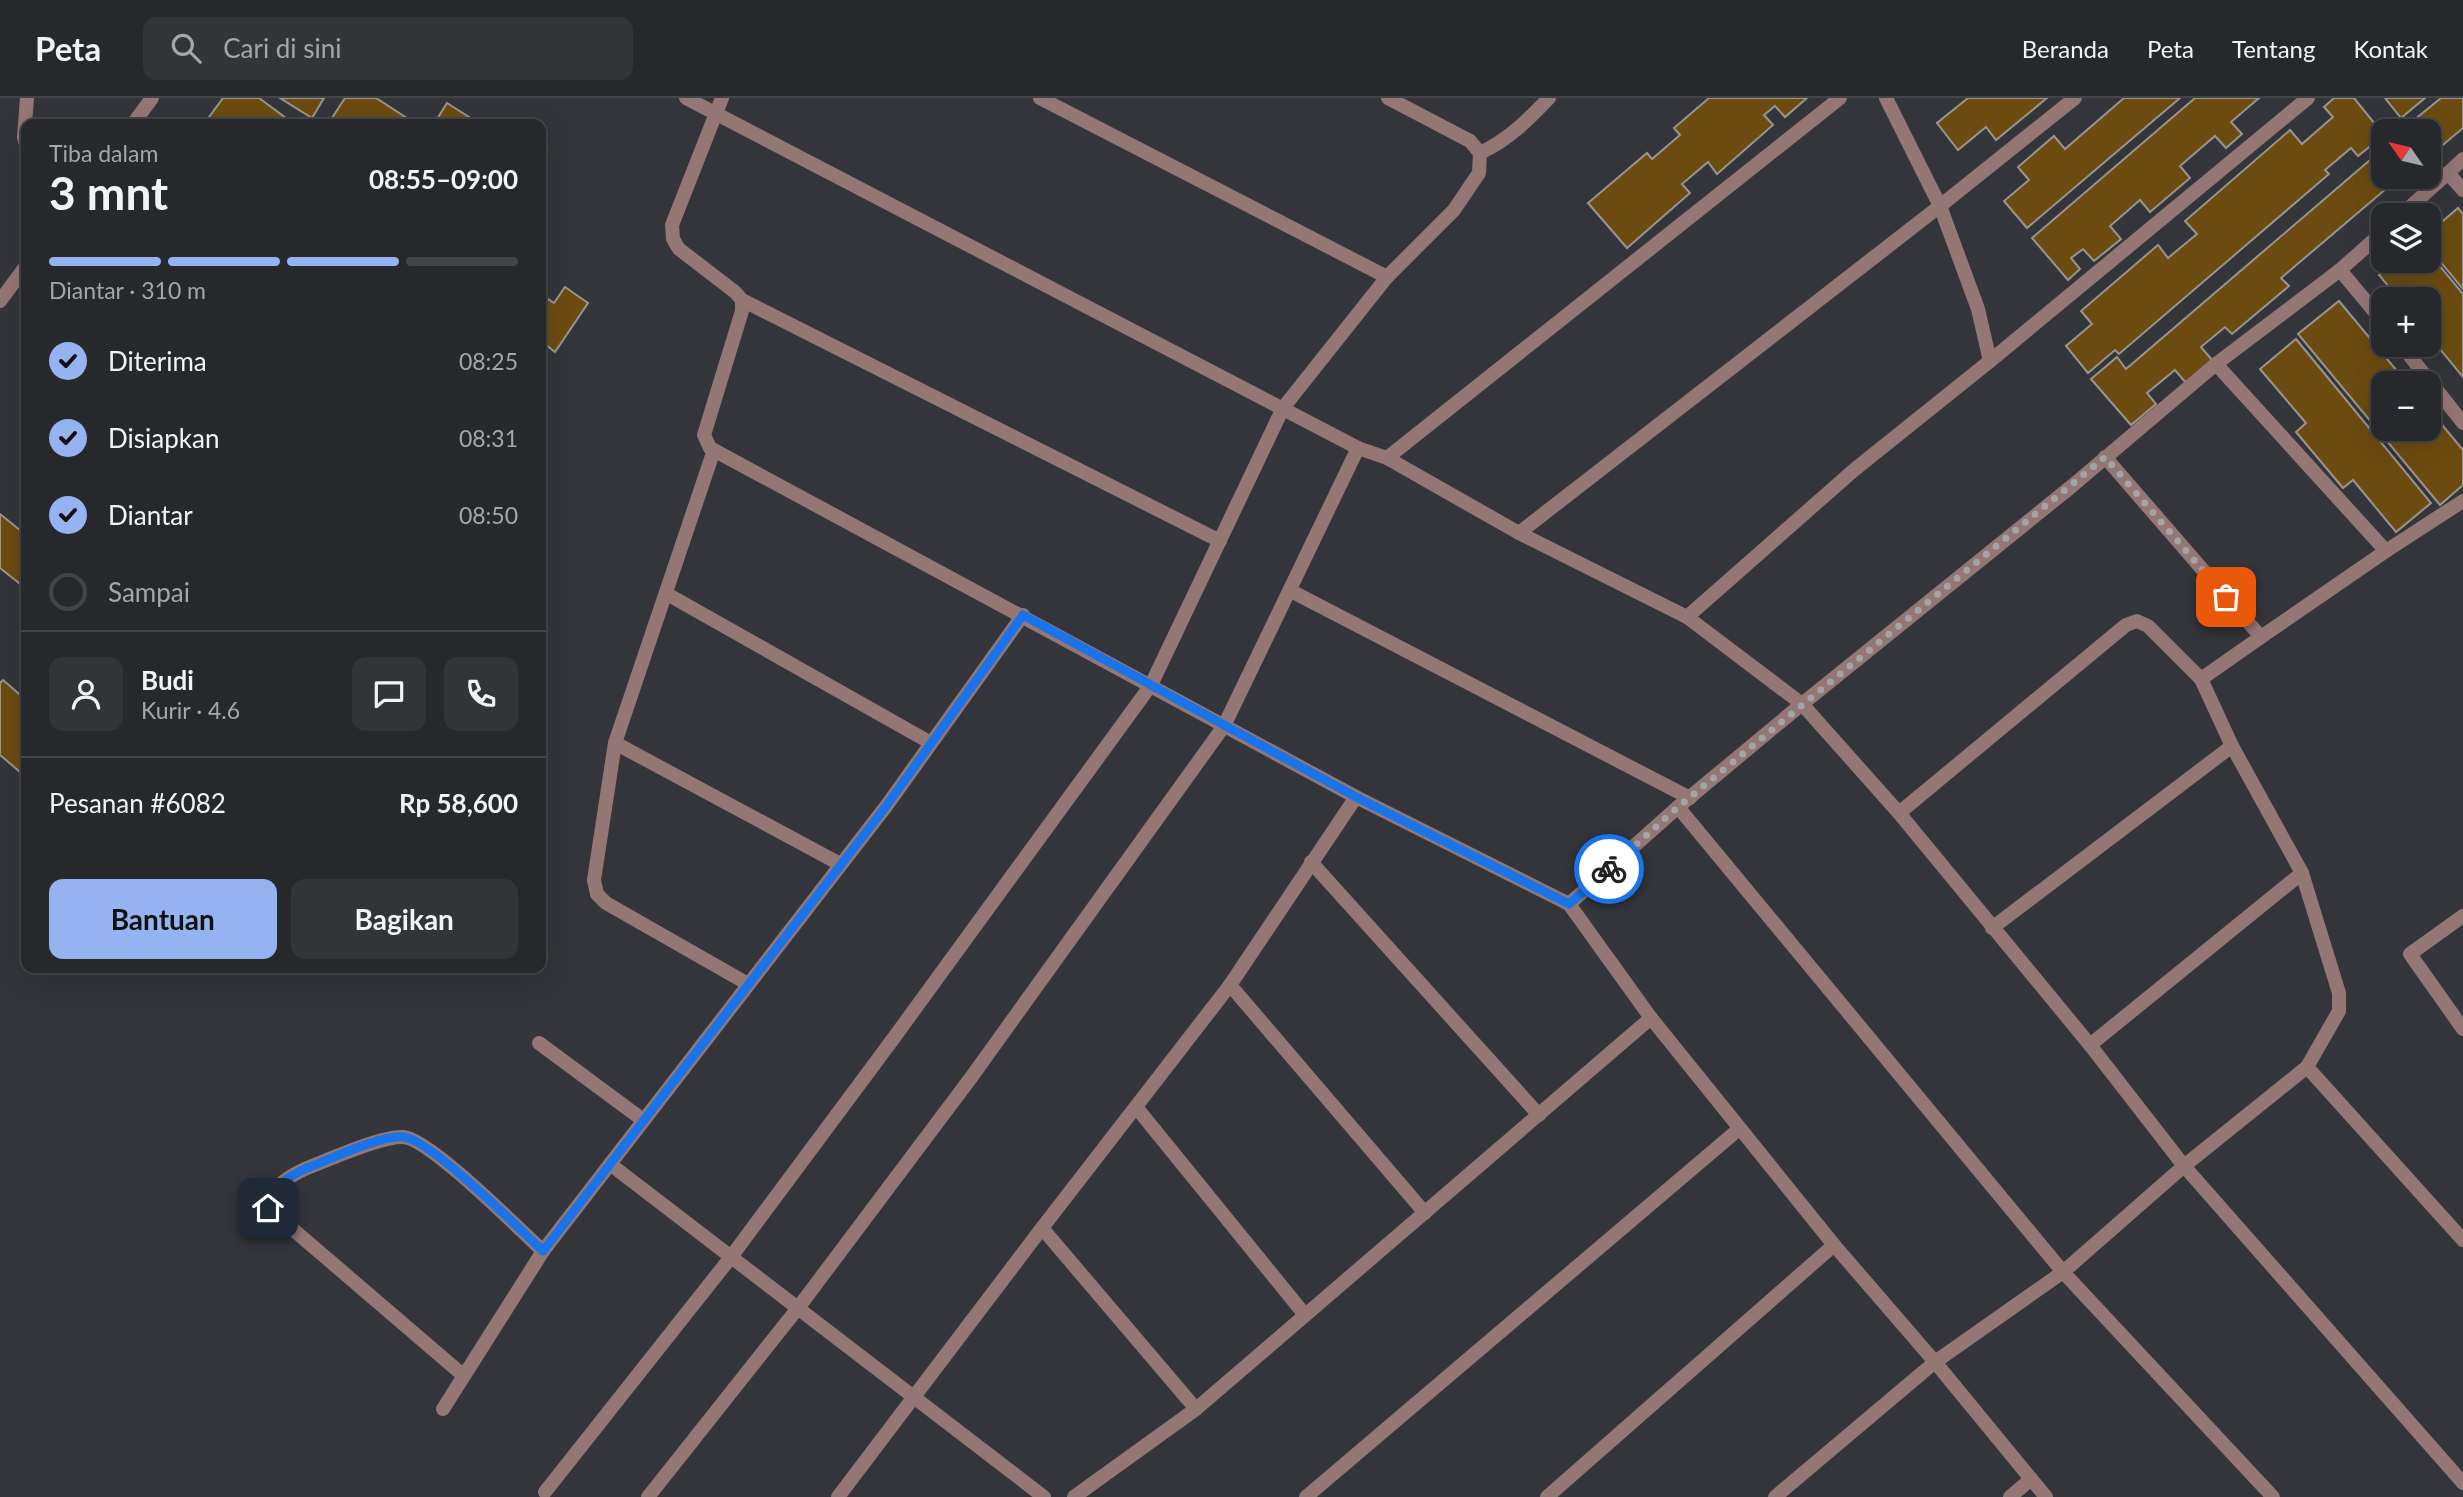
<!DOCTYPE html>
<html lang="id">
<head>
<meta charset="utf-8">
<style>
	body { margin:0; font-family:Lato,sans-serif; background:#333438; color:#f1f3f6; height:100vh; display:flex; flex-direction:column; font-size:26px; white-space:nowrap }
	* { box-sizing:border-box; margin:0 }
	p { font-size:23px; color:#a4a6a9 }
	.icon { flex:none; width:38px; height:38px; fill:none; stroke:currentColor; stroke-width:2; stroke-linecap:round; stroke-linejoin:round }
	.map { position:relative; flex:1; overflow:hidden }
	.details { position:absolute; left:21px; top:21px; width:525px; height:854px; display:flex; flex-direction:column; background:#27282c; border-radius:14px; box-shadow:0 7px 28px #0002,0 0 0 2px #434448 }
	.details>* { flex:none }
	.needle { width:46px; rotate:304deg }
	.fabs { position:absolute; left:2371px; top:21px; display:grid; gap:14px }
	.fabs a { display:grid; place-items:center; width:70px; height:70px; border-radius:14px; background:#27282c; box-shadow:0 7px 28px #0002,0 0 0 2px #434448; font-size:35px }
	.pin { position:absolute; display:grid; place-items:center; width:60px; height:60px; color:#fff; margin:-30px; border-radius:14px; box-shadow:0 4px 10px #0006 }
	.courier { position:absolute; display:grid; place-items:center; width:70px; height:70px; margin:-35px; border:5px solid #1a73e8; border-radius:50%; background:#fff; color:#222; box-shadow:0 2px 9px #0007 }
	.head em { font-style:normal; font-weight:700 }
	.head div { display:flex; flex-direction:column-reverse }
	.head { display:flex; align-items:center; justify-content:space-between; height:119px; padding:0 28px }
	h1 { font-size:46px; font-weight:700; line-height:52px }
	.bar { display:grid; grid-template-columns:repeat(4,1fr); gap:10px 7px; align-content:center; height:84px; padding:0 28px }
	.bar i { height:9px; border-radius:5px; background:#434448 }
	.bar .active { background:#95b2f1 }
	.bar p { grid-column:span 4 }
	.line { display:flex; align-items:center; gap:18px; padding:0 28px; border-top:2px solid #434448 }
	.line div { flex:1 }
	.round { display:grid; place-items:center; flex:none; width:74px; height:74px; border-radius:14px; background:#333438 }
	ol { padding:0 28px; list-style:none }
	li { display:flex; align-items:center; gap:21px; height:77px }
	li p { margin-inline-start:auto }
	li .icon { padding:7px; border-radius:50%; background:#95b2f1; color:#111; stroke-width:4 }
	li:last-child { color:#a4a6a9 }
	li i { width:38px; height:38px; border:4px solid #434448; border-radius:50% }
	.cta { display:flex; gap:14px; margin-top:auto; padding:14px 28px }
	.cta a { flex:1; height:80px; border-radius:14px; background:#95b2f1; color:#111; font-size:28px; font-weight:700; line-height:80px; text-align:center }
	.cta a+a { background:#333438; color:#f1f3f6 }
	header { display:flex; align-items:center; gap:42px; box-sizing:border-box; height:98px; padding:0 35px; background:#27282c; border-bottom:2px solid #434448 }
	header strong { font-size:33px }
	nav { display:flex; gap:38px; margin-inline-start:auto; font-size:24px }
	.search { width:490px; height:63px; background:#333438; display:flex; align-items:center; gap:18px; box-sizing:border-box; padding:0 24px; border-radius:14px; color:#a4a6a9; font-size:26px }
	.map>svg:first-child { display:block }
	.building { fill:#6b4b0f; stroke:#98948f; stroke-width:2 }
	.lines { fill:none; stroke-linecap:round; stroke-linejoin:round }
	.street { stroke:#947675; stroke-width:14 }
	.done { stroke:#a3a4a7; stroke-width:7; stroke-dasharray:0 12.6 }
	.route { stroke:#1a73e8; stroke-width:9 }
</style>
</head>
<body>
<header>
<strong>Peta</strong>
<div class="search"><svg class="icon" aria-label="search" viewBox="0 0 24 24"><circle cx="10" cy="10" r="6"/><path d="M15 15l6 6"/></svg>Cari di sini</div>
<nav><a>Beranda</a><a>Peta</a><a>Tentang</a><a>Kontak</a></nav>
</header>
<div class="map">
<svg width="2463" height="1399" viewBox="0 0 2463 1399">
	<rect width="100%" height="100%" fill="#34353a"/>
	<g class="building">
		<polygon points="223,0 259,0 290,23 288,26 204,26"/>
		<polygon points="280,0 324,0 312,20"/>
		<polygon points="345,0 376,0 416,26 328,26"/>
		<polygon points="1709,0 1807,0 1785,19 1775,8 1764,17 1773,27 1717,76 1708,64 1682,86 1690,95 1627,150 1588,105 1647,55 1652,61 1680,37 1674,30"/>
		<polygon points="1968,0 2047,0 1996,42 1986,29 1958,52 1937,25"/>
		<polygon points="2124,0 2180,0 2027,130 2004,103 2029,82 2018,69 2054,38 2065,51"/>
		<polygon points="2195,0 2259,0 2231,24 2242,36 2226,50 2215,38 2180,68 2190,80 2150,114 2140,102 2110,128 2121,141 2094,163 2083,151 2071,160 2080,171 2068,182 2032,140"/>
		<polygon points="2334,0 2354,0 2384,37 2358,58 2351,50 2325,72 2329,76 2119,256 2115,252 2088,275 2066,248 2092,226 2081,213 2158,147 2168,160 2197,136 2185,123 2290,32 2302,46 2333,19 2324,9"/>
		<polygon points="2385,0 2425,0 2401,20"/>
		<polygon points="2441,0 2463,0 2463,30 2432,56 2429,52 2429,33 2413,33 2408,27"/>
		<polygon points="447,5 480,26 434,26"/>
		<polygon points="2384,50 2384,79 2400,79 2281,180 2289,188 2232,236 2225,229 2201,249 2212,262 2186,285 2175,272 2147,295 2156,306 2131,327 2091,281 2117,259 2126,271"/>
		<polygon points="2458,110 2463,116 2463,191 2429,150 2429,135"/>
		<polygon points="2429,155 2463,196 2463,279 2429,238 2429,201 2399,201 2379,177 2396,163 2429,163"/>
		<polygon points="565,189 588,205 555,254 541,243 541,196 554,205"/>
		<polygon points="2339,203 2407,285 2384,285 2384,331 2429,331 2429,311 2463,352 2463,387 2440,407 2298,236"/>
		<polygon points="2296,241 2431,405 2396,434 2353,382 2343,390 2296,334 2306,325 2260,271"/>
		<polygon points="0,416 26,437 26,475 19,485 0,470"/>
		<polygon points="3,582 26,602 26,679 0,657 0,585"/>
	</g>
	<g class="lines">
		<g class="street">
			<polyline points="686,0 1358,350 1387,360 1519,435 1687,519 1802,606 1899,715 2090,947 2184,1068 2463,1385"/>
			<polyline points="722,0 672,127 673,141 679,151 735,194 742,202 742,213 704,337 710,350 1356,699 1569,806 1651,920 1834,1147 1935,1264 2046,1399"/>
			<polyline points="1040,0 1387,179"/>
			<polyline points="133,26 152,0"/>
			<polyline points="26,46 24,39 27,0"/>
			<path d="M1480 55C1508 42 1528 22 1549 0"/>
			<polyline points="2448,75 2463,61"/>
			<polyline points="2401,117 2448,75 2463,92"/>
			<polyline points="2340,172 2384,225"/>
			<polyline points="742,202 1220,443"/>
			<polyline points="0,203 26,168"/>
			<polyline points="2401,247 2463,325"/>
			<polyline points="1990,263 2308,0"/>
			<polyline points="2216,266 2386,453 2261,539"/>
			<polyline points="714,352 615,645 594,782 597,796 606,805 748,886"/>
			<polyline points="2105,359 2261,539 2201,581"/>
			<polyline points="1387,360 1840,0"/>
			<polyline points="1519,435 1940,108 2075,0"/>
			<polyline points="2386,453 2463,403"/>
			<polyline points="1291,493 1690,700"/>
			<polyline points="667,496 931,645"/>
			<polyline points="1687,519 1854,372 1990,263 1978,211 1940,108 1886,0"/>
			<polyline points="615,645 840,766"/>
			<polyline points="1678,709 2063,1174 2273,1399"/>
			<polyline points="1311,764 1539,1017"/>
			<polyline points="1569,806 1678,709 1802,606 2072,388 2216,266 2340,172 2384,133"/>
			<polyline points="2463,818 2410,856 2463,931"/>
			<polyline points="1992,830 2232,648"/>
			<polyline points="1230,887 1425,1115"/>
			<polyline points="539,945 643,1022"/>
			<polyline points="2090,947 2302,775"/>
			<polyline points="2307,969 2463,1142"/>
			<polyline points="1136,1009 1305,1217"/>
			<polyline points="610,1066 1044,1399"/>
			<polyline points="1042,1130 1196,1311"/>
			<path d="M464 1278 268 1110C272 1085 296 1074 317 1066 337 1058 383 1038 403 1039 429 1040 519 1131 543 1153"/>
			<polyline points="443,1311 543,1153 887,707 1023,517"/>
			<polyline points="545,1394 731,1159 893,941 1151,587 1283,310 1387,179 1454,112 1479,75 1480,55 1470,43 1388,0"/>
			<polyline points="648,1399 798,1210 970,981 1224,628 1358,350"/>
			<polyline points="838,1399 1042,1130 1230,887 1356,699"/>
			<polyline points="1074,1399 1196,1311 1651,920"/>
			<polyline points="1306,1399 1739,1031"/>
			<polyline points="1547,1399 1834,1147"/>
			<polyline points="1775,1399 1935,1264 2063,1174 2184,1068 2307,969 2339,913 2339,895 2302,775 2232,648 2201,581 2148,528 2137,523 2126,527 1899,715"/>
			<polyline points="2010,1399 2031,1381"/>
		</g>
	</g>
	<g class="lines">
		<polyline class="done" points="1609,771 1678,709 2105,359 2226,499"/>
		<path class="route" d="M268 1110C272 1085 296 1074 317 1066 337 1058 383 1037 403 1039 429 1040 519 1131 543 1153L887 707 1023 517 1356 699 1569 806 1609 771"/>
	</g>
</svg>
<div class="fabs">
<a><svg class="needle" viewBox="-14 -14 28 28"><path d="M0-13l5 13h-10z" fill="#e53935"/><path d="M0 13l5-13h-10z" fill="#a4a6a9"/></svg></a>
<a><svg class="icon" aria-label="layers" viewBox="0 0 24 24"><path d="M12 4l9 5-9 5-9-5zM3 14l9 5 9-5"/></svg></a>
<a>+</a>
<a>−</a>
</div>
<div class="pin" style="left:2226px;top:499px;background:#ea580c"><svg class="icon" aria-label="bag" viewBox="0 0 24 24"><path d="M5 8h14l-1 12H6zM9 8a3 3 0 0 1 6 0"/></svg></div>
<div class="pin" style="left:268px;top:1110px;background:#1f2937"><svg class="icon" aria-label="home" viewBox="0 0 24 24"><path d="M3 11l9-7 9 7M6 9v11h12V9"/></svg></div>
<div class="courier" style="left:1609px;top:771px"><svg class="icon" aria-label="bike" viewBox="0 0 24 24"><circle cx="6" cy="16" r="4"/><circle cx="18" cy="16" r="4"/><path d="M6 16l4-8h5l3 8M10 8l3 8H6M13 5h3"/></svg></div>
<section class="details">
<div class="head"><div><h1>3 mnt</h1><p>Tiba dalam</p></div><em>08:55–09:00</em></div>
<div class="bar"><i class="active"></i><i class="active"></i><i class="active"></i><i></i><p>Diantar · 310 m</p></div>
<ol>
<li><svg class="icon" aria-label="check" viewBox="0 0 24 24"><path d="M5 12l5 5 9-10"/></svg>Diterima<p>08:25</p></li>
<li><svg class="icon" aria-label="check" viewBox="0 0 24 24"><path d="M5 12l5 5 9-10"/></svg>Disiapkan<p>08:31</p></li>
<li><svg class="icon" aria-label="check" viewBox="0 0 24 24"><path d="M5 12l5 5 9-10"/></svg>Diantar<p>08:50</p></li>
<li><i></i>Sampai</li>
</ol>
<div class="line" style="height:126px"><a class="round"><svg class="icon" aria-label="person" viewBox="0 0 24 24"><circle cx="12" cy="8" r="4"/><path d="M4 21q1-7 8-7t8 7"/></svg></a><div><b>Budi</b><p>Kurir · 4.6</p></div><a class="round"><svg class="icon" aria-label="chat" viewBox="0 0 24 24"><path d="M4 5h16v11H9l-5 4z"/></svg></a><a class="round"><svg class="icon" aria-label="phone" viewBox="0 0 24 24"><path d="M5 4h4l2 5-3 2q2 4 5 5l2-3 5 2v4C11 20 4 13 5 4z"/></svg></a></div>
<div class="line" style="height:91px"><div>Pesanan #6082</div><b>Rp 58,600</b></div>
<div class="cta"><a>Bantuan</a><a>Bagikan</a></div>
</section>
</div>
</body>
</html>
